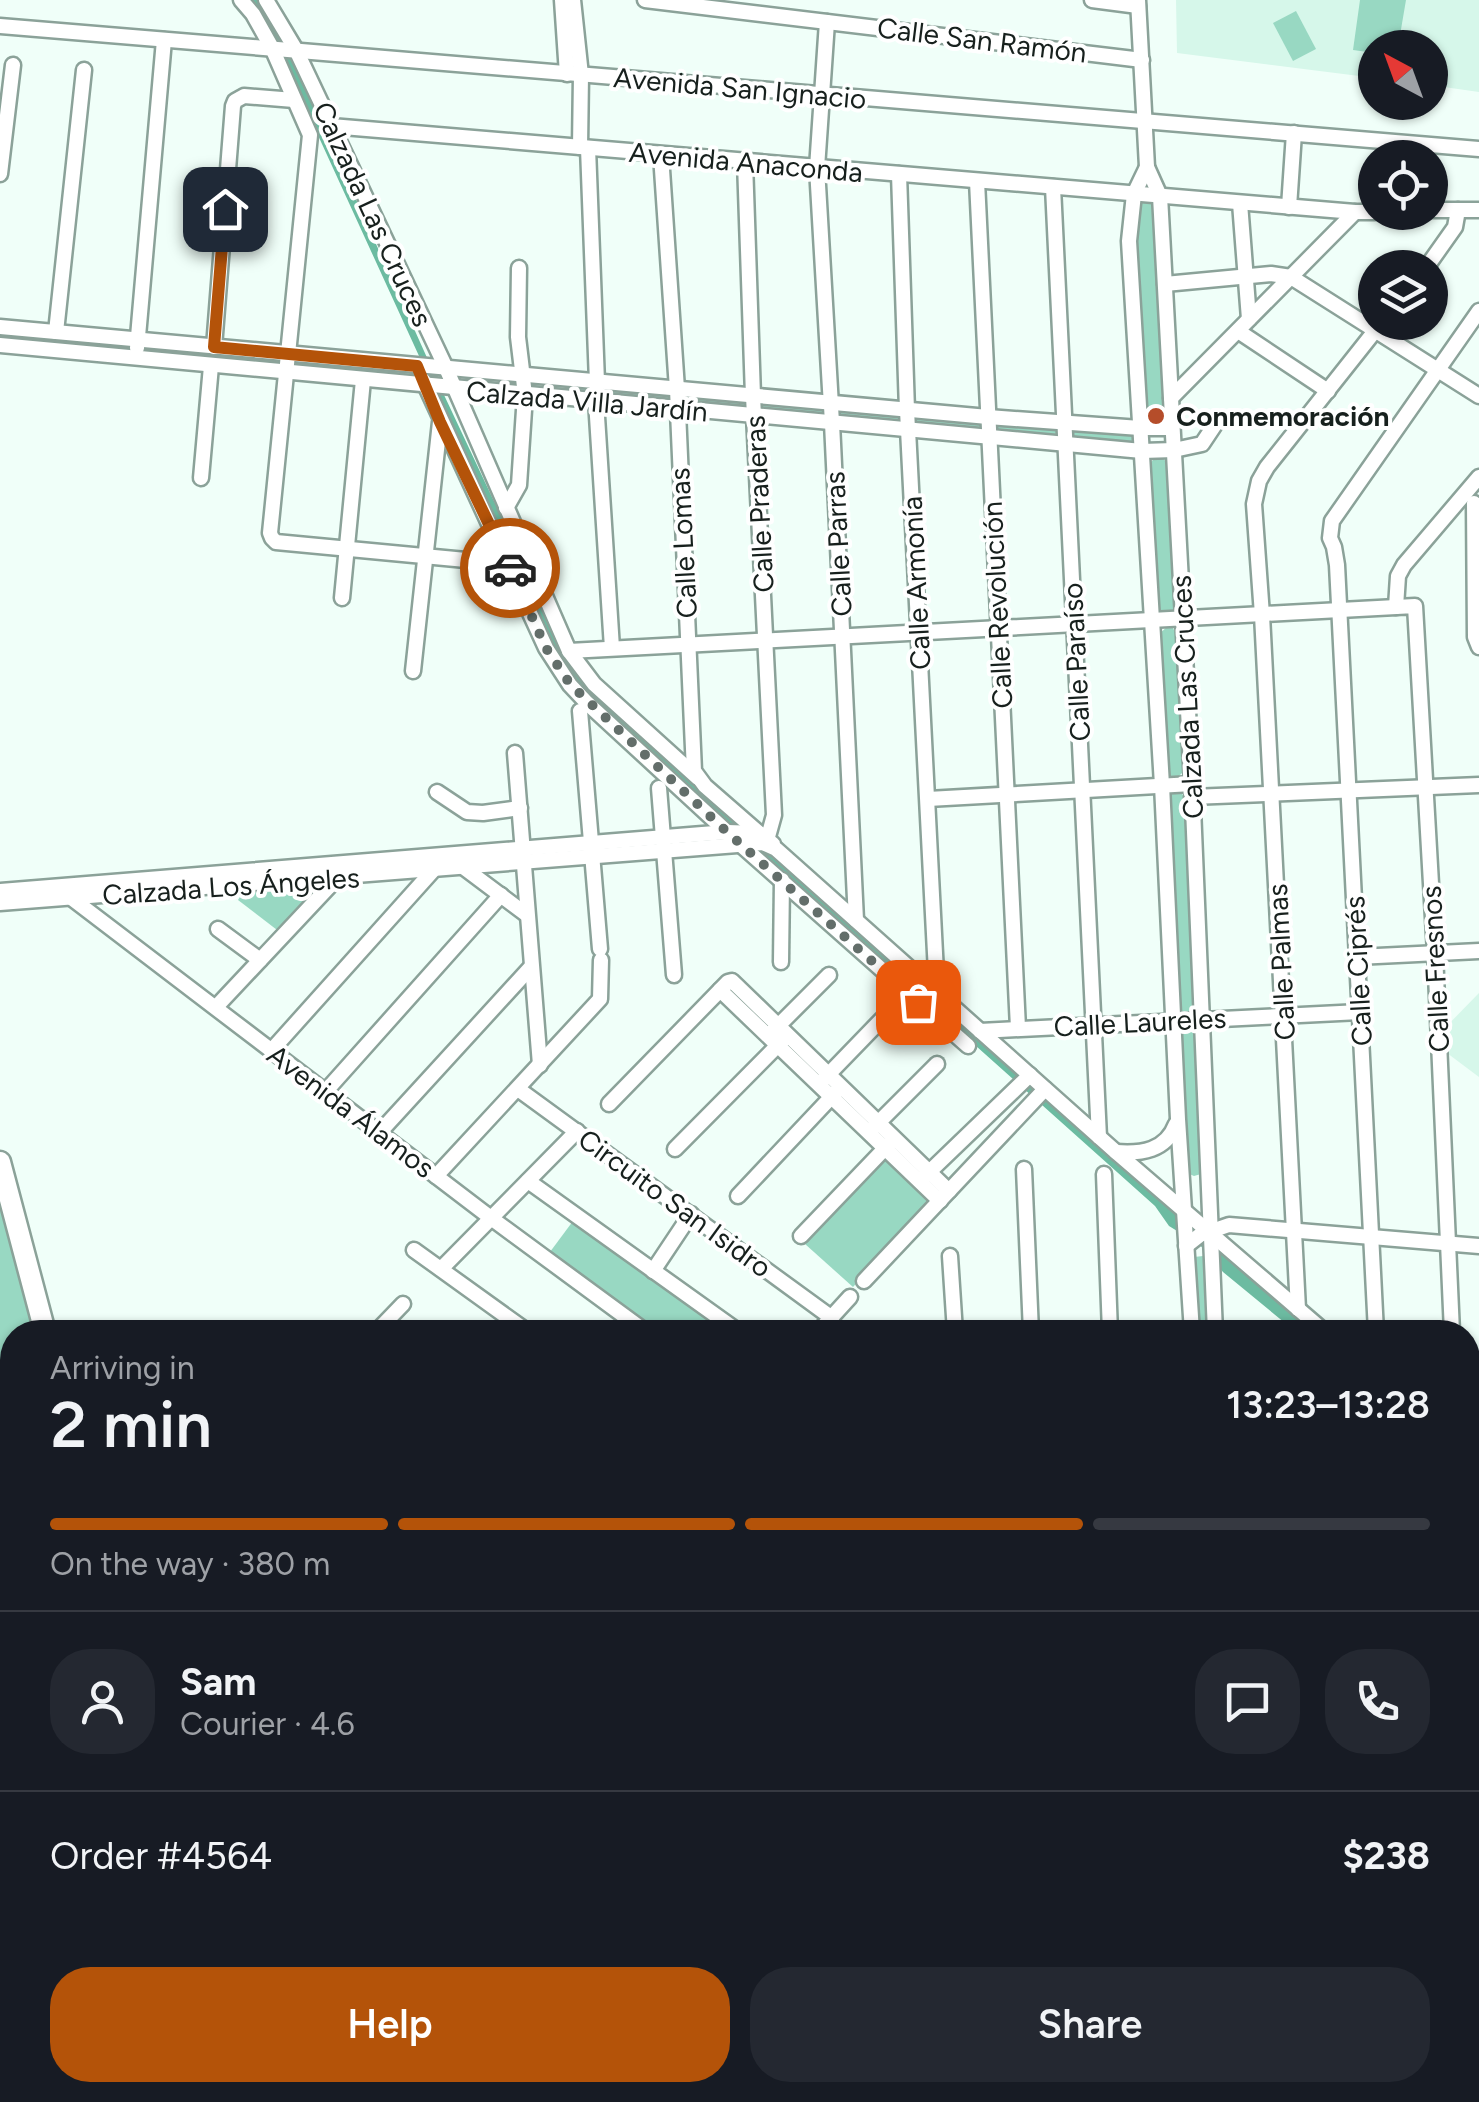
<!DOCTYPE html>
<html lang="en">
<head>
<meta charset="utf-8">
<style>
	body { margin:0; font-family:Figtree,sans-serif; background:#242831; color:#f1f3f6; height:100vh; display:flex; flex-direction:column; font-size:38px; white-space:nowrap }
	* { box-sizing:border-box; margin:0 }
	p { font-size:32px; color:#9ea1a6 }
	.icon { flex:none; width:55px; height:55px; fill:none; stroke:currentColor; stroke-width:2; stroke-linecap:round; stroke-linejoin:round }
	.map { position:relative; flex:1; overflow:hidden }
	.panel { position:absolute; left:0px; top:1320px; width:1480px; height:782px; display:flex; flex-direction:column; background:#171b24; border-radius:40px 40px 0 0; box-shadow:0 2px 8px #0004 }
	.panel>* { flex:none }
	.needle { width:65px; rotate:319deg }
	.tools { position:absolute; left:1358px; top:30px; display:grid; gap:20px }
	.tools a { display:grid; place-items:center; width:90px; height:90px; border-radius:50%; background:#171b24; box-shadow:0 2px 8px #0004; font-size:50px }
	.pin { position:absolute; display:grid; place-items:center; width:85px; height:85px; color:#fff; margin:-42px; border-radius:20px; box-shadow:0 5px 15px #0006 }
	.courier { position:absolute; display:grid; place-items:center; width:100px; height:100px; margin:-50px; border:8px solid #b45309; border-radius:50%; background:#fff; color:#222; box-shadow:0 2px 12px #0007 }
	.summary em { font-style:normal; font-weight:600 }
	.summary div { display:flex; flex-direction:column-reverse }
	.summary { display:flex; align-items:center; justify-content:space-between; height:170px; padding:0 50px }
	h1 { font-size:65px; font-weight:600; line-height:75px }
	.bar { display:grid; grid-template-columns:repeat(4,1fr); gap:15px 10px; align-content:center; height:120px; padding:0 50px }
	.bar i { height:12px; border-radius:8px; background:#363941 }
	.bar .selected { background:#b45309 }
	.bar p { grid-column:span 4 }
	.line { display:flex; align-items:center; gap:25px; padding:0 50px; border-top:2px solid #363941 }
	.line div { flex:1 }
	.round { display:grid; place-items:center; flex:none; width:105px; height:105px; border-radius:40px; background:#242831 }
	.primary-button { display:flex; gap:20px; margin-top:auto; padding:20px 50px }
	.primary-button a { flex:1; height:115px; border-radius:40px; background:#b45309; color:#fff; font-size:40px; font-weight:600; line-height:115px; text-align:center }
	.primary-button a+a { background:#242831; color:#f1f3f6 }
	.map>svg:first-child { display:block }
	.built { fill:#d6f7ea }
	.green { fill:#98d8c2 }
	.water { fill:#6cbba1 }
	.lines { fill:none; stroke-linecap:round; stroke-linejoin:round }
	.minor-casing { stroke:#8ba299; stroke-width:19 }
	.highway-casing { stroke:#8ba299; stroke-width:25 }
	.minor { stroke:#fff; stroke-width:14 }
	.highway { stroke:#fff; stroke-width:20 }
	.done { stroke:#636e6a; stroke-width:10; stroke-dasharray:0 18 }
	.route { stroke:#b45309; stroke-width:12 }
	.poi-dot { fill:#b54d2a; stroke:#fff; stroke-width:4 }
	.labels { text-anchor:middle; stroke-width:8; stroke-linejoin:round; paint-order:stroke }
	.street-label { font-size:28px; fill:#17201d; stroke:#fff }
	.poi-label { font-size:28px; font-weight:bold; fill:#17201d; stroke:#fff; text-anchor:start }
</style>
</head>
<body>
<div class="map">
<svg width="1479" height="2102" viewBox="0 0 1479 2102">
	<rect width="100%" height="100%" fill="#f0fff9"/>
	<g class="built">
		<polygon points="1176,0 1479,0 1479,92 1430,85 1430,48 1375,48 1375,78 1177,53"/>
		<polygon points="1479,993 1479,1077 1443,1050 1442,1031"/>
		<polygon points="12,1694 12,2090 585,2090 574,2102 0,2102 0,1706"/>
	</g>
	<g class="green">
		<polygon points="1360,0 1406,0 1398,47 1375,48 1375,53 1353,50"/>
		<polygon points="1296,11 1316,49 1293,61 1273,23"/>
		<polygon points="1143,198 1152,200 1157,207 1166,408 1164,413 1155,417 1146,413 1134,219 1138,202"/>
		<polygon points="0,331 396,369 398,372 395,378 0,339"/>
		<polygon points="460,379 1134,435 1136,439 1133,442 837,418 458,382"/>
		<path d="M1156 457 1163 458 1170 467 1178 602C1173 613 1165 621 1155 610L1148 465Z"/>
		<polygon points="1168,626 1173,628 1176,634 1185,765 1185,770 1176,779 1170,779 1165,775 1158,635"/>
		<polygon points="1173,791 1180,792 1184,796 1196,1002 1194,1008 1186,1013 1179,1011 1167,794"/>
		<polygon points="334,875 281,933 238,900 249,882"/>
		<polygon points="1188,1026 1198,1034 1205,1168 1201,1174 1194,1176 1187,1173 1177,1034 1182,1028"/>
		<polygon points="886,1156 933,1199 853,1287 805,1244"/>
		<polygon points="0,1175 42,1332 12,1332 12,1418 0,1368"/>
		<polygon points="576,1217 713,1316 701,1332 652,1332 547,1256"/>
		<polygon points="1203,1256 1206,1332 1197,1332 1194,1257"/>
		<polygon points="1468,1705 1479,1716 1479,1820 1470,1838 1468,1837 1468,1746 1471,1742 1468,1739"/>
	</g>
	<path class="water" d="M248 0H258L294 61 437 380 563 648 583 679 629 726 750 836 1153 1186 1203 1241 1240 1265 1317 1332H1296L1223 1272 1200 1245 1169 1226 1155 1206 759 852C744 834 725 821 707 805 654 757 594 711 556 650L436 398 430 380 284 61Z"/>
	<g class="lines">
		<g class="minor-casing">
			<g id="minor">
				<polyline points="241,0 253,14 272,48 310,135 270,533 272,538 276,542 508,564"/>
				<polyline points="266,0 296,50 446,368 569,651 594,684 698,778"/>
				<polyline points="562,0 567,74"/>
				<polyline points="573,0 581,75 580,147"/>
				<polyline points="645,0 1142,60"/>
				<polyline points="1092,0 1138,6"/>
				<polyline points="1138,0 1147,167 1160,196 1192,784 1215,1332"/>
				<polyline points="827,22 817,168 832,423 856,920"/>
				<polyline points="0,26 1479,149"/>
				<polyline points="331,126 1355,212 1375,212"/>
				<polyline points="588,148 597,382 596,401 612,648"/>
				<polyline points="661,155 677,389 694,771 705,786 759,833"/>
				<polyline points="745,162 753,396 774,815 766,844"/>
				<polyline points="1147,167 1134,194 1129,241 1162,785 1178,1119 1192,1332"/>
				<polyline points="0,174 13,65"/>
				<polyline points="899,174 907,410 937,992"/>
				<polyline points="977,181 1018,1028"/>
				<polyline points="1053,187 1099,1137"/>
				<polyline points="1240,203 1249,319"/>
				<polyline points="1289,207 1294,133"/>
				<polyline points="1430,210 1479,210"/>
				<polyline points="1426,268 1455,227 1458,210"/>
				<polyline points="1165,284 1271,274 1291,277 1479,396"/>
				<polyline points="0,327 988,417 1140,428 1172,428"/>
				<polyline points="1238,331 1328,391"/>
				<polyline points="56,332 84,70"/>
				<polyline points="0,345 1142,451 1174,450 1202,444 1214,426"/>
				<polyline points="214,347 233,106 235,101 244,96 294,100"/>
				<polyline points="137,348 164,40"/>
				<polyline points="423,380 546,648 570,685 587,703 741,845 968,1046"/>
				<polyline points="1171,398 1355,212"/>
				<polyline points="201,478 211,366"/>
				<polyline points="1474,503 1475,637 1479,647"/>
				<polyline points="506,508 519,485 525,395 518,337 519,268"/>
				<polyline points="342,598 363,380"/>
				<polyline points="1396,607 1398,576 1404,565 1479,477"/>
				<polyline points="569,651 1415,606 1435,953 1452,1332"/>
				<polyline points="413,671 440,422"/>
				<polyline points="580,711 600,949"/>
				<polyline points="515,753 540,1065"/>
				<polyline points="659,788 674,975"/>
				<polyline points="437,792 467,812 483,813 520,808"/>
				<polyline points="1192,797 1479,785"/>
				<polyline points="928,799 1192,784"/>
				<polyline points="459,864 527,915"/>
				<polyline points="0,891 727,832 759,833 773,844"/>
				<polyline points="70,897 491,1218 646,1332"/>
				<polyline points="0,903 763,843 776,849 1116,1152 1325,1332"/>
				<polyline points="218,929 260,960"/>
				<polyline points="1357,957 1479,951"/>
				<polyline points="781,962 782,880"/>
				<polyline points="720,990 940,1201"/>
				<polyline points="216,1007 339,876"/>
				<polyline points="980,1031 1360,1012"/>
				<polyline points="772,1032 829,975"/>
				<polyline points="271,1051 437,866"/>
				<polyline points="823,1080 885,1016"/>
				<polyline points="518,1089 832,1318"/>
				<polyline points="325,1092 501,895"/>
				<polyline points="609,1104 728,982 732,981 949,1191"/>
				<polyline points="873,1128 937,1064"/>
				<polyline points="379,1133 531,967"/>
				<polyline points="675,1149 784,1039"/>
				<path d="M1116 1152C1141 1154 1166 1151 1176 1124"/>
				<polyline points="1024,1169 1031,1332"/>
				<polyline points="1104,1174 1110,1332"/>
				<polyline points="436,1176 600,999 601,960"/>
				<polyline points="924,1177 1030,1075"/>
				<polyline points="528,1181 739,1332"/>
				<polyline points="738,1196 837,1091"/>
				<polyline points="801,1236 891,1142"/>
				<polyline points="1186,1246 1200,1235 1229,1225 1479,1246"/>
				<polyline points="414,1250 528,1332"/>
				<polyline points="950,1256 955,1332"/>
				<polyline points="441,1269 577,1131"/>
				<polyline points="653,1271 691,1214"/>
				<polyline points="864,1281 1045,1089"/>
				<polyline points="1298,1309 1262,615 1254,504 1259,481 1267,467 1382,322"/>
				<polyline points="376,1332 403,1304"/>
				<polyline points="818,1332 850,1297"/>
				<polyline points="1376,1332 1337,565 1334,547 1330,538 1332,521 1479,311"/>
				<polyline points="1468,1460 1479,1470"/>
				<polyline points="0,1464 12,1468"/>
				<polyline points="1468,1685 1479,1673"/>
				<polyline points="1468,1846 1479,1852"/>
				<polyline points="1468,1928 1479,1934"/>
				<polyline points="0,1977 12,1986"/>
				<polyline points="1468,2005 1479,2012"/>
				<polyline points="1468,2052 1479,2039"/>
				<polyline points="1468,2084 1470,2086"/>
				<polyline points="147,2090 159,2102"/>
				<polyline points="833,2090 834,2102"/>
				<polyline points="911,2090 912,2102"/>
				<polyline points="989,2090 990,2102"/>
				<polyline points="1215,2090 1226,2096 1247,2099"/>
				<polyline points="1294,2090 1314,2102"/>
				<polyline points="1356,2090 1356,2102"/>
				<polyline points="415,2102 419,2090"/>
				<polyline points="1423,2102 1434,2090"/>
			</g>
		</g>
		<g class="highway-casing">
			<g id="highway">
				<polyline points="0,1162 45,1332"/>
				<polyline points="0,1372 12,1423"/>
				<polyline points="180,2090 183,2102"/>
				<polyline points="239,2090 242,2102"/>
			</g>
		</g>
		<use href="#minor" class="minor"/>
		<use href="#highway" class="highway"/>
	</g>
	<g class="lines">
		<polyline class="done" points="510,568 546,648 570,684 727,832 918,1002"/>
		<polyline class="route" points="225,209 214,347 417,366 440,422 510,568"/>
	</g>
	<circle class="poi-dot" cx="1156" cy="416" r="10"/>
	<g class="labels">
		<g class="street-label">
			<text transform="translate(982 40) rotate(7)" y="10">Calle San Ramón</text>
			<text transform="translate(740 88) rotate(5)" y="10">Avenida San Ignacio</text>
			<text transform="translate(746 162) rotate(5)" y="10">Avenida Anaconda</text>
			<text transform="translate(373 214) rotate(65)" y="10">Calzada Las Cruces</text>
			<text transform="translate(587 401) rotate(5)" y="10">Calzada Villa Jardín</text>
			<text transform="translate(759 504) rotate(-93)" y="10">Calle Praderas</text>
			<text transform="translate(683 543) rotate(-93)" y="10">Calle Lomas</text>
			<text transform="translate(838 544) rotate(-93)" y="10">Calle Parras</text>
			<text transform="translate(916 583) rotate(-93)" y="10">Calle Armonía</text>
			<text transform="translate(997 605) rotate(-93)" y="10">Calle Revolución</text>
			<text transform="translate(1076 662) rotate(-93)" y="10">Calle Paraíso</text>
			<text transform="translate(1187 697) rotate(-93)" y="10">Calzada Las Cruces</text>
			<text transform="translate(231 886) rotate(-4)" y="10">Calzada Los Ángeles</text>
			<text transform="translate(1281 962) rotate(-93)" y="10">Calle Palmas</text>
			<text transform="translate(1435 969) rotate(-93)" y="10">Calle Fresnos</text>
			<text transform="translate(1358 971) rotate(-93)" y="10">Calle Ciprés</text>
			<text transform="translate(1140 1022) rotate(-3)" y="10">Calle Laureles</text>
			<text transform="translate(351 1111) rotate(37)" y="10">Avenida Álamos</text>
			<text transform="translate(675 1203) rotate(36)" y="10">Circuito San Isidro</text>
		</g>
		<g class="poi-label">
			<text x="1176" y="426">Conmemoración</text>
		</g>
	</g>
</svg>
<div class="tools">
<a><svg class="needle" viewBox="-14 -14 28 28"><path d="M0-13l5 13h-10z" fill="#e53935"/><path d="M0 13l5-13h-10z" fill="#9ea1a6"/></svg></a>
<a><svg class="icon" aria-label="locate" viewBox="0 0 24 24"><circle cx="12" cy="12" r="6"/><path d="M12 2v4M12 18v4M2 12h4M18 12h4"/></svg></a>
<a><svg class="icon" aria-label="layers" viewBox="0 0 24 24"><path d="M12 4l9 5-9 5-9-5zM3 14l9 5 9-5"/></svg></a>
</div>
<div class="pin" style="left:918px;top:1002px;background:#ea580c"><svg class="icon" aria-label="bag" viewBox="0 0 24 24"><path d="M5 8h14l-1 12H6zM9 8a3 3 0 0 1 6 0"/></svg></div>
<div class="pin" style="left:225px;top:209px;background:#1f2937"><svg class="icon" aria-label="home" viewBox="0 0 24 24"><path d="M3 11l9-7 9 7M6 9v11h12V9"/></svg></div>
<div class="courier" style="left:510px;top:568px"><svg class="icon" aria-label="car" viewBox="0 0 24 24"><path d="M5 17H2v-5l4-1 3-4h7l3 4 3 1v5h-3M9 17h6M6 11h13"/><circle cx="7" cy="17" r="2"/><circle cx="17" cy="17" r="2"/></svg></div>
<section class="panel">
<div class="summary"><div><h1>2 min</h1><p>Arriving in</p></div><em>13:23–13:28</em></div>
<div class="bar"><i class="selected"></i><i class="selected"></i><i class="selected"></i><i></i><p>On the way · 380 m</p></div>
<div class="line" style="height:180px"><a class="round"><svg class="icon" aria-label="person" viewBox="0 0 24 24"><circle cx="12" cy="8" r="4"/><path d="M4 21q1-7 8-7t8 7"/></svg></a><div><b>Sam</b><p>Courier · 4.6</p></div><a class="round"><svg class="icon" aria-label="chat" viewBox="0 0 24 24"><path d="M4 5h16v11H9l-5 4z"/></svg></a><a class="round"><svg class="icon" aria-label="phone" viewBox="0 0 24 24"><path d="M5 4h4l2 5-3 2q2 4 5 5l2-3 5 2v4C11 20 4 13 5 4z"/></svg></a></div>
<div class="line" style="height:130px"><div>Order #4564</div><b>$238</b></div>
<div class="primary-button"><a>Help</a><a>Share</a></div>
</section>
</div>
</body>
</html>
